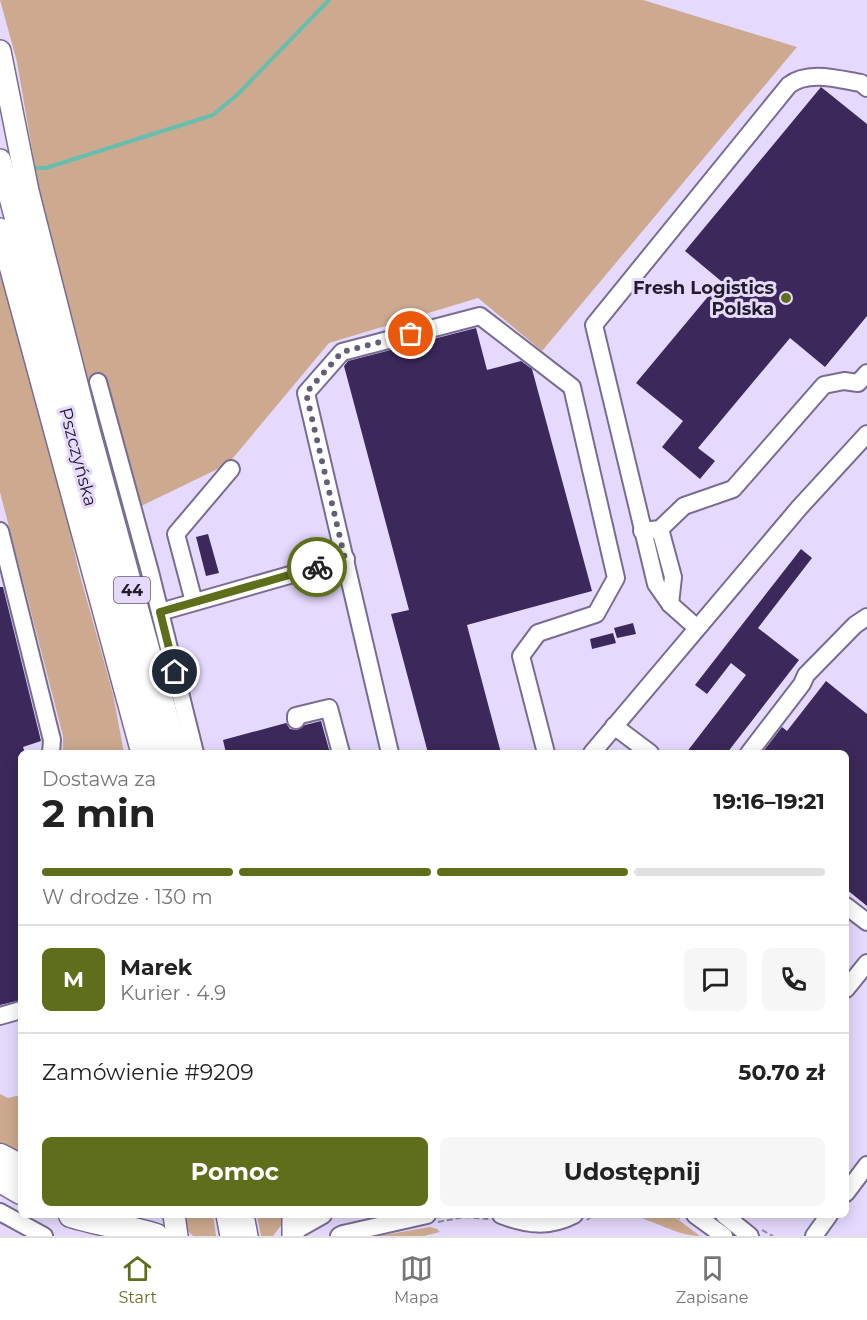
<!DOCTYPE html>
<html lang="pl">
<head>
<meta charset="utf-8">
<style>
	body { margin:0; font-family:Montserrat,sans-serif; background:#f6f6f6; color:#222; height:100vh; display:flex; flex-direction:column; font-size:22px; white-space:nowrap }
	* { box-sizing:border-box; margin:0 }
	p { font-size:20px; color:#767676 }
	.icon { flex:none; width:33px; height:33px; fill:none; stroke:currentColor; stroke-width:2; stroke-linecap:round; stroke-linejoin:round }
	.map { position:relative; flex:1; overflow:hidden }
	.side { position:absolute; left:18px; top:750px; width:831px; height:468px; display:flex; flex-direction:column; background:#fff; border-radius:9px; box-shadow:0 3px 15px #0003 }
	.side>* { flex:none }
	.pin { position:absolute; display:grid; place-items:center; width:51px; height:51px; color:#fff; margin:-26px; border:3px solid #fff; border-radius:50%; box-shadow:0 2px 6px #0007 }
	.courier { position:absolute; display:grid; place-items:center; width:60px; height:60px; margin:-30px; border:4px solid #5e6e1a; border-radius:50%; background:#fff; color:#222; box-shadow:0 2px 8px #0007 }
	.headline em { font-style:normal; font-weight:700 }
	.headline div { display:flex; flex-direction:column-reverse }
	.headline { display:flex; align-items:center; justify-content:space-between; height:102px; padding:0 24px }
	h1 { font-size:39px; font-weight:700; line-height:45px }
	.bar { display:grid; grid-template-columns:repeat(4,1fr); gap:9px 6px; align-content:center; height:72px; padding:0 24px }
	.bar i { height:8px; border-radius:4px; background:#e0e0e0 }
	.bar .active { background:#5e6e1a }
	.bar p { grid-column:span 4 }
	.line { display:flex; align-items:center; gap:15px; padding:0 24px; border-top:2px solid #e0e0e0 }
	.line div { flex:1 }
	.round { display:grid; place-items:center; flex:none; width:63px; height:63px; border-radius:9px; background:#f6f6f6 }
	.action { display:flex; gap:12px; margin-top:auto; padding:12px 24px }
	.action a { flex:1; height:69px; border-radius:9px; background:#5e6e1a; color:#fff; font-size:24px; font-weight:700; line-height:69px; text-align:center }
	.action a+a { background:#f6f6f6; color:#222 }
	.tabs { display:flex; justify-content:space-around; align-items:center; height:84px; border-top:2px solid #e0e0e0; background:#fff; font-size:16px; color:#767676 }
	.tabs a { display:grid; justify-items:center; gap:3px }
	.tabs .active { color:#5e6e1a }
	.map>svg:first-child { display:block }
	.green { fill:#cdaa8f }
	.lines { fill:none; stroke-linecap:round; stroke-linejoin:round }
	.stream { stroke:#67bead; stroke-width:4 }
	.building { fill:#3c295b }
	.minor-casing { stroke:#796c93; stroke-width:20 }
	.major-casing { stroke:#796c93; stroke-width:24 }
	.highway-casing { stroke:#796c93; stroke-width:27 }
	.path { stroke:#958ca8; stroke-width:2; stroke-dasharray:6 3; stroke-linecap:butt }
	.minor { stroke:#fff; stroke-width:16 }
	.major { stroke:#fff; stroke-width:21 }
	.highway { stroke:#fff; stroke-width:24 }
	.done { stroke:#665e76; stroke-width:6; stroke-dasharray:0 10.8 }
	.route { stroke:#5e6e1a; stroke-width:8 }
	.poi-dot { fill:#5e6e1a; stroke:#e5dafe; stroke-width:2 }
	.labels { text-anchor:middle; stroke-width:6; stroke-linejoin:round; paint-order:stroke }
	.shield { fill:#e5dafe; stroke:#5c556c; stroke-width:1.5 }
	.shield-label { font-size:16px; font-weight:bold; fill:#221c2d }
	.poi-label { font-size:18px; font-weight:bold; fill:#221c2d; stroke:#e5dafe; text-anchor:end }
	.street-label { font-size:18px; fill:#221c2d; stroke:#e5dafe }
</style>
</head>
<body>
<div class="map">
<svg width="867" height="1236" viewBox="0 0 867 1236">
	<rect width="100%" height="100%" fill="#e5dafe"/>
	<g class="green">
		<polygon points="0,0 643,0 797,47 542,351 478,298 329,343 228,464 135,509 103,379 85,384 39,190 17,62"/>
		<polygon points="0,261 57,474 78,568 113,694 124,753 63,753 63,736 0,492"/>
		<polygon points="0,1094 8,1098 21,1095 21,1159 0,1147"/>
		<polygon points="185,1215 213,1215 216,1236 193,1236 187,1230"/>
		<polygon points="257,1215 284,1215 282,1224 273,1236 261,1236"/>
		<path d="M630 1215H672L700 1236C677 1236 654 1220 630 1215Z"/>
		<polygon points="430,1227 437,1229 440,1232 424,1236 378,1236"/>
	</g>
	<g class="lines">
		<polyline class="stream" points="37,168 46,168 213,115 238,94 329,0"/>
	</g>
	<g class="building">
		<polygon points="821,87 867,124 867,316 825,367 790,338 698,448 715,461 700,479 662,447 683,421 636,383 721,281 685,251"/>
		<polygon points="476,328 487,370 521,361 532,369 592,591 467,625 501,753 428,753 391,614 409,610 344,366 348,361"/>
		<polygon points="208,534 219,573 206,576 196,537"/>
		<polygon points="801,549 812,558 758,628 799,660 727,753 686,753 746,675 731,663 707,694 695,685"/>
		<polygon points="0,587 3,587 41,741 23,747 25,753 21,753 21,1000 0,1005"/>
		<polygon points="633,623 636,634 617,638 614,628"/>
		<polygon points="613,633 616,643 592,649 590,639"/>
		<polygon points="826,681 867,714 867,906 846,889 846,753 762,753 782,727 787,731"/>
		<polygon points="321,721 330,753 226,753 223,740 286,723 290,729 297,730 305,725"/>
	</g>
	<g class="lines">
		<g class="minor-casing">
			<g id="minor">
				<polyline points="98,382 150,572 195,753"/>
				<polyline points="660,529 673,577 670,604"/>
				<polyline points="0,531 52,740 51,753"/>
				<polyline points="642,531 660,529 684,506 733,489 824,385 844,381 858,383 867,373"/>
				<polyline points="194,602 176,534 231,469"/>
				<polyline points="160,612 346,559"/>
				<path d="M697 628 670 604 656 584 594 325 789 85C808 70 838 79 861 83L867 88"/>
				<polyline points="296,720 296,716 329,708 341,753"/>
				<polyline points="614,726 650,753"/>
				<polyline points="390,753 306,393 342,352 480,316 572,387 616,578 596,614 538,633 521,656 546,753"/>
				<polyline points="592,753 799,508 867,434"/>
				<polyline points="749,753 802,684 806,675 855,625 867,617"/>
				<polyline points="846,906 867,922"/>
				<polyline points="846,989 867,963"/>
				<polyline points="0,1016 21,1010"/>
				<polyline points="846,1193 867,1165"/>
				<polyline points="0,1212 44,1236"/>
				<path d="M501 1215C527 1225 549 1228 574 1215"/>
				<polyline points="695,1215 724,1236"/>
				<polyline points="724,1215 750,1236"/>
				<polyline points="293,1232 323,1215"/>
				<polyline points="339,1236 343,1234 427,1215"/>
				<polyline points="814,1236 829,1215"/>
			</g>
		</g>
		<g class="major-casing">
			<g id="major">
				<polyline points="0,51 28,191 88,427 177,753"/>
				<polyline points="0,160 158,753"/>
				<polyline points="0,229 142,753"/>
				<polyline points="174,1215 177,1236"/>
				<polyline points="227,1215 231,1236"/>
				<polyline points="243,1215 247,1236"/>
				<polyline points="293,1236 293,1215"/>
			</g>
		</g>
		<g class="highway-casing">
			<g id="highway">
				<polyline points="0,1156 21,1167"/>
				<polyline points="0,1180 21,1192"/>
				<path d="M71 1215C99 1224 128 1227 156 1236"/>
			</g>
		</g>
		<g class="path">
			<polyline points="675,1215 682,1220"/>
			<polyline points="587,1220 594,1215"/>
			<polyline points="438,1222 464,1217 489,1219"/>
			<polyline points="762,1230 773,1236"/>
		</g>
		<use href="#minor" class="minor"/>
		<use href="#major" class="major"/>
		<use href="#highway" class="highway"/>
	</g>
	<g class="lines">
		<polyline class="done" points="317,567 345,559 306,393 342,352 411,334"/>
		<polyline class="route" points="175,672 160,612 317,567"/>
	</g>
	<circle class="poi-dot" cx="786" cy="298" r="6"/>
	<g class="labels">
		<rect class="shield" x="114" y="577" width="36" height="26" rx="4.5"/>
		<g class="shield-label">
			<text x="132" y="596">44</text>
		</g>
		<g class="poi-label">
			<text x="774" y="294">Fresh Logistics<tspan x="774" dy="21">Polska</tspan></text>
		</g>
		<g class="street-label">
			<text transform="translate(78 457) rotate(75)" y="6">Pszczyńska</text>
		</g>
	</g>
</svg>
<div class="pin" style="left:411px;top:334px;background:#ea580c"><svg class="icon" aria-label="bag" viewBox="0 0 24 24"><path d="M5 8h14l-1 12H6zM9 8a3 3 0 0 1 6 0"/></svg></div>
<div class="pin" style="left:175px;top:672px;background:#1f2937"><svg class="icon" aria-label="home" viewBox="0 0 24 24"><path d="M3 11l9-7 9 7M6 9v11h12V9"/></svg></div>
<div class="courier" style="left:317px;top:567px"><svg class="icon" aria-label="bike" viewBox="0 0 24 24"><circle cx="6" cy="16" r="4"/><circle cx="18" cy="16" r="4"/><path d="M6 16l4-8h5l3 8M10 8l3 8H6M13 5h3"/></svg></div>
<section class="side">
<div class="headline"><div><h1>2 min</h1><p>Dostawa za</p></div><em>19:16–19:21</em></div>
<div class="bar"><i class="active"></i><i class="active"></i><i class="active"></i><i></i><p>W drodze · 130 m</p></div>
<div class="line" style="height:108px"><b class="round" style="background:#5e6e1a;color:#fff">M</b><div><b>Marek</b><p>Kurier · 4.9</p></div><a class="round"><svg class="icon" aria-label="chat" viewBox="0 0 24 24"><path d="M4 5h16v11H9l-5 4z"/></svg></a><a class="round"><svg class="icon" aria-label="phone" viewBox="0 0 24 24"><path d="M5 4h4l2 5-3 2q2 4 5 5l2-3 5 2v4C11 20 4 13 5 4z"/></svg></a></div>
<div class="line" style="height:78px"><div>Zamówienie #9209</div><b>50.70 zł</b></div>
<div class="action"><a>Pomoc</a><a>Udostępnij</a></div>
</section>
</div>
<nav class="tabs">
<a class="active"><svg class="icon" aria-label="home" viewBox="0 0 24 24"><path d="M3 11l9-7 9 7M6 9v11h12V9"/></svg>Start</a>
<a><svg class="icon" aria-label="map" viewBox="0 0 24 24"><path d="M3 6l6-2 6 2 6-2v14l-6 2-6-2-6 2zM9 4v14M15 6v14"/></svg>Mapa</a>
<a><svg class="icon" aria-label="saved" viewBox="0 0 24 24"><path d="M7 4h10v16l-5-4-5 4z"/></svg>Zapisane</a>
</nav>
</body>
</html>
